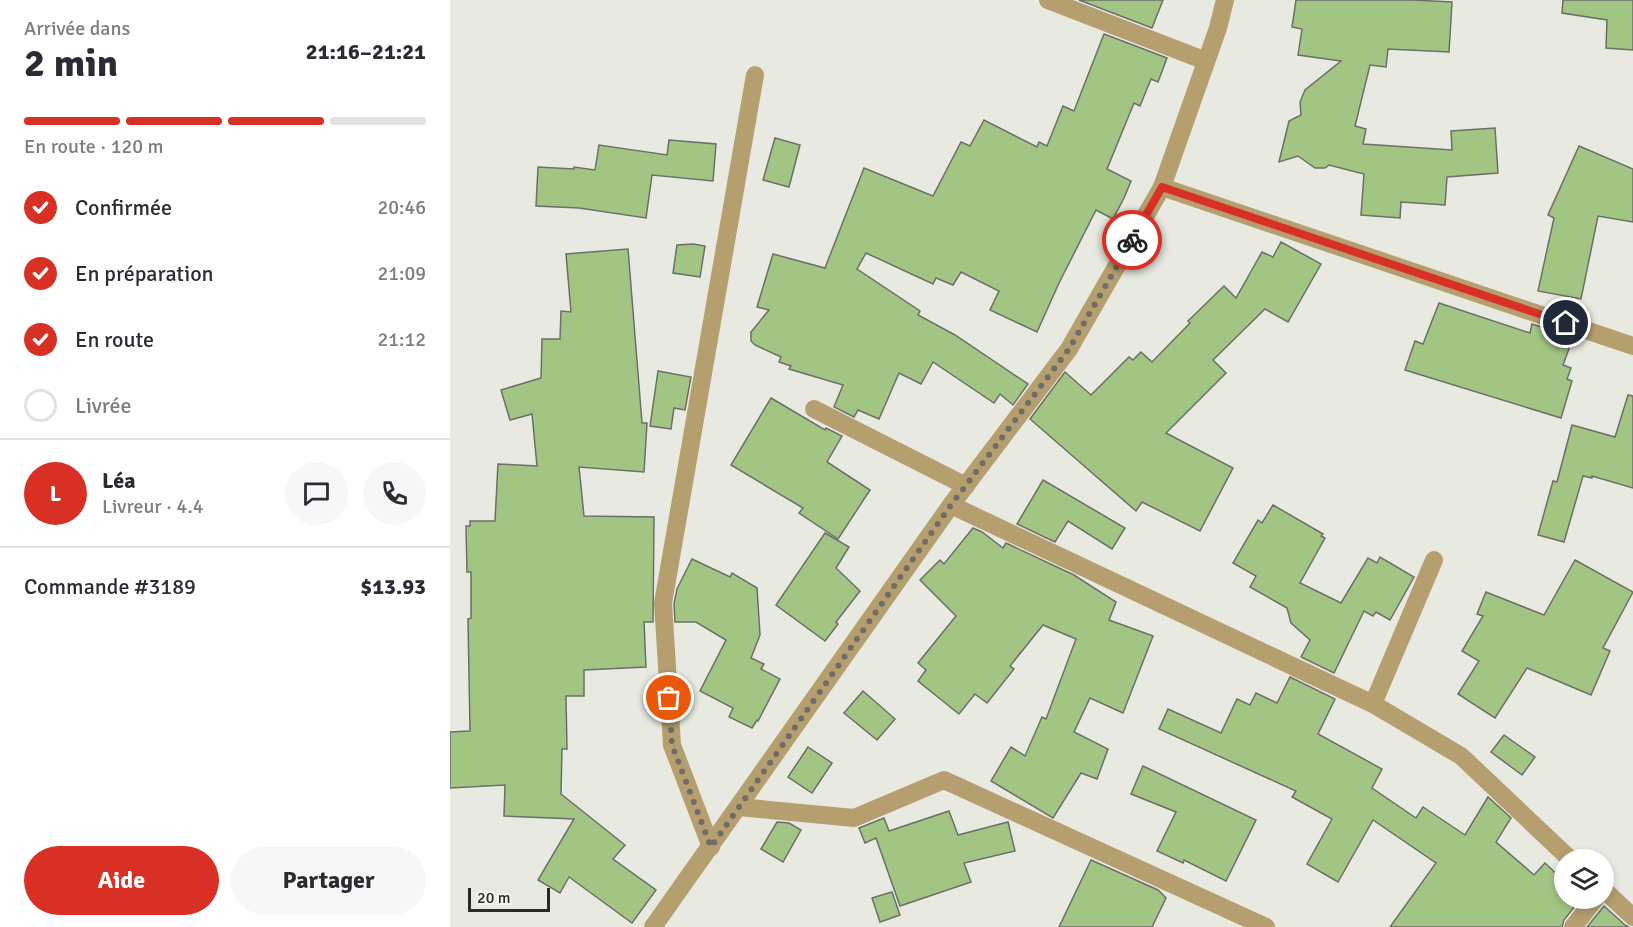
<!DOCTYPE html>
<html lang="fr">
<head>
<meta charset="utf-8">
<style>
	body { margin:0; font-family:Signika,sans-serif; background:#f7f7f7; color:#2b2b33; height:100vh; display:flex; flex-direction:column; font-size:22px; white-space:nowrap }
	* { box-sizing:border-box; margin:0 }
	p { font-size:20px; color:#7c7c81 }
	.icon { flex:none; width:33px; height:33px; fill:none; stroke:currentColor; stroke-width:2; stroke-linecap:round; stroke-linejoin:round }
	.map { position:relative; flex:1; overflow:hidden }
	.panel { display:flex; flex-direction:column; background:#fff; width:450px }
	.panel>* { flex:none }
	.fabs { position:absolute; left:1104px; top:849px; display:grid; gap:12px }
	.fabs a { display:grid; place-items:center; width:60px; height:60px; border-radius:50%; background:#fff; box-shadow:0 3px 9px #0003; font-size:30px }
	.scale { position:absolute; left:18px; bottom:15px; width:82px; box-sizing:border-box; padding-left:6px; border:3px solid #2a2a27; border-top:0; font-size:16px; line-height:21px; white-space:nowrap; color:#2a2a27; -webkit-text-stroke:4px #f6f6ed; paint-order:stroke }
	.pin { position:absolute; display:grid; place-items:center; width:51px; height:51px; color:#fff; margin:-26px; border:3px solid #fff; border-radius:50%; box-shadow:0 2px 6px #0007 }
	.courier { position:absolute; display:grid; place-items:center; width:60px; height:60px; margin:-30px; border:4px solid #d93025; border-radius:50%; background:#fff; color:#222; box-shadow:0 2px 8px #0007 }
	.headline em { font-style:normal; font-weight:700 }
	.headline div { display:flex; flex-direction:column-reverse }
	.headline { display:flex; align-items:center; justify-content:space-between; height:102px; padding:0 24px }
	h1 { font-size:39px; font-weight:700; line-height:45px }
	.bar { display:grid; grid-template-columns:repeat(4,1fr); gap:9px 6px; align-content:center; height:72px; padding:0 24px }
	.bar i { height:8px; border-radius:4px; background:#e1e1e2 }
	.bar .current { background:#d93025 }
	.bar p { grid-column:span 4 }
	.line { display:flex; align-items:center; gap:15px; padding:0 24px; border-top:2px solid #e1e1e2 }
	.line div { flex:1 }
	.round { display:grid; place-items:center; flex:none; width:63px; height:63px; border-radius:32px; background:#f7f7f7 }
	ol { padding:0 24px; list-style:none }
	li { display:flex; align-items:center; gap:18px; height:66px }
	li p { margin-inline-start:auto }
	li .icon { padding:6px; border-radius:50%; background:#d93025; color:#fff; stroke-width:4 }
	li:last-child { color:#7c7c81 }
	li i { width:33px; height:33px; border:3px solid #e1e1e2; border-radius:50% }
	.cta { display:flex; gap:12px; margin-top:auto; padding:12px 24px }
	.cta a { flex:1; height:69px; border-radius:36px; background:#d93025; color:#fff; font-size:24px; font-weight:700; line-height:69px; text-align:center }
	.cta a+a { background:#f7f7f7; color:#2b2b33 }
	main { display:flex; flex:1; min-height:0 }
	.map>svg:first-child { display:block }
	.building { fill:#a3c584; stroke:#6b6f68; stroke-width:1.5 }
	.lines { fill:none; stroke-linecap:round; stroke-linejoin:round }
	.minor { stroke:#b69f6f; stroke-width:18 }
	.done { stroke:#6c6d68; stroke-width:6; stroke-dasharray:0 10.8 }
	.route { stroke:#d93025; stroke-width:8 }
</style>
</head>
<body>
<main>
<section class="panel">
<div class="headline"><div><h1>2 min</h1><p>Arrivée dans</p></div><em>21:16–21:21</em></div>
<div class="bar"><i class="current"></i><i class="current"></i><i class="current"></i><i></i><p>En route · 120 m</p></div>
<ol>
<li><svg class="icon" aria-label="check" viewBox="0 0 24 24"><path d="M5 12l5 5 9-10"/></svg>Confirmée<p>20:46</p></li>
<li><svg class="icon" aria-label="check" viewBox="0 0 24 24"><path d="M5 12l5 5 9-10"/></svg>En préparation<p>21:09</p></li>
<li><svg class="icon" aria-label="check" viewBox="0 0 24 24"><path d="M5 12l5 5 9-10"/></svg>En route<p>21:12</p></li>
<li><i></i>Livrée</li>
</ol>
<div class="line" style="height:108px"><b class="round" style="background:#d93025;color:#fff">L</b><div><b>Léa</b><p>Livreur · 4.4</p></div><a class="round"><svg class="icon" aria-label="chat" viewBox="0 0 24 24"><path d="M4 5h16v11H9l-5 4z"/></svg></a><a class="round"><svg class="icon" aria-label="phone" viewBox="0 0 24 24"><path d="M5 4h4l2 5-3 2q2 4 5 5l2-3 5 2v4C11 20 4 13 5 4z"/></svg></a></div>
<div class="line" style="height:78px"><div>Commande #3189</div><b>$13.93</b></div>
<div class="cta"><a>Aide</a><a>Partager</a></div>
</section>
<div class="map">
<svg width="1183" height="927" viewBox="0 0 1183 927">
	<rect width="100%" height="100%" fill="#e8e9e0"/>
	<g class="building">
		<polygon points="629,0 713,0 702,28"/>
		<polygon points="846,0 963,0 1002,2 999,52 938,49 936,67 920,65 905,126 916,129 913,144 1002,150 1001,131 1045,128 1048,173 997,177 995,205 951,202 950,218 911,215 914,174 879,165 875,168 865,168 848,156 829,162 839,121 851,115 850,102 855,90 891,61 848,55 852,29 842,27"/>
		<polygon points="1113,0 1183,0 1183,50 1156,48 1157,20 1112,13"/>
		<polygon points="654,34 717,58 708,82 701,79 690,106 684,103 657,169 681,181 674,198 663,219 646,210 609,283 587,332 540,310 549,291 511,272 503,285 486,278 483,284 416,253 407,269 470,311 468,315 505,335 578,384 563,405 550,394 544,403 483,362 471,384 449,373 429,419 408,410 404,417 384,407 393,385 339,369 341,366 329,362 331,357 305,345 301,341 301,332 319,310 307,307 323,254 375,268 414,168 483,196 511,142 520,146 534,120 587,147 589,142 597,146 613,106 624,111"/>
		<polygon points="325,138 350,145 339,187 313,180"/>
		<polygon points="219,140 266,144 263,181 202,175 196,218 129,208 86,206 88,167 124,169 124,167 145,170 149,145 217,155"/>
		<polygon points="1129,146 1183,169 1183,222 1148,216 1131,299 1088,291 1104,218 1098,215"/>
		<polygon points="831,242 871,264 838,322 815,309 763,360 776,373 716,433 783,468 750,531 692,502 686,511 580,419 615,372 641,395 679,357 683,360 691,352 702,362 740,323 738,321 774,286 786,298 812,252 823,257"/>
		<polygon points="243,244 255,246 250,277 223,273 227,245"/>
		<polygon points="178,249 192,423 197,423 194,472 129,467 134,516 204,517 203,622 194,622 196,667 134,670 134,696 116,696 117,749 112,749 111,794 175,845 163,859 206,890 182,923 119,877 110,893 88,880 124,819 54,816 55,785 0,788 0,732 20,731 18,619 21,618 21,572 17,572 16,526 20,526 20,521 45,521 48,464 87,466 82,414 60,420 51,390 91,378 92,339 110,339 111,311 121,312 116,254"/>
		<polygon points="989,303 1080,333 1082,324 1098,329 1103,340 1120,346 1113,365 1121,368 1117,379 1122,381 1111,418 955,370 965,341 973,344"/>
		<polygon points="208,371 241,377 235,410 224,408 221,429 200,426"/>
		<polygon points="1178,395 1183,396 1183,488 1142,476 1142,478 1133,476 1114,542 1088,535 1103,481 1107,482 1122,425 1165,437"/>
		<polygon points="321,398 375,430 376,428 392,436 377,462 420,490 388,539 349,513 353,508 281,465"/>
		<polygon points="593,480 675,528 662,549 618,521 605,542 567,524"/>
		<polygon points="823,505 873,534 871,536 875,538 850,583 891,603 918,558 927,563 930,557 964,577 940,620 926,612 923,616 914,611 884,673 851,657 860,640 841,623 837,608 800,587 806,576 783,563 808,520 812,523"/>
		<polygon points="523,528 532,532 553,548 556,543 624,575 666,602 659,620 703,636 673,713 640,698 624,732 658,749 647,779 631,773 603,818 541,781 561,747 575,756 592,717 596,719 626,639 593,625 560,666 564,669 537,703 525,694 509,714 468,681 476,670 468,663 506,616 470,580 490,560 494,564"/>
		<polygon points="375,533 399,547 386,568 410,591 386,622 388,624 375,641 326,605"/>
		<polygon points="242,559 280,577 282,573 307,588 310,635 301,658 314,664 311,669 330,679 308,721 307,720 302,728 279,717 283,708 250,691 276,640 246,622 225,622 224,604 227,589"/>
		<polygon points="1125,560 1183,592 1153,648 1160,651 1141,695 1077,668 1045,718 1008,694 1029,661 1012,651 1033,616 1027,614 1036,592 1094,615"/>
		<polygon points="840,677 885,699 868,734 932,769 922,788 966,818 973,807 1015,835 1038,797 1061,818 1046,842 1084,875 1095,863 1114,881 1114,898 1131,898 1114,920 1112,927 940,927 986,863 923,820 888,882 857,864 882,819 842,797 846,791 709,729 718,709 771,733 787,699 800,705 806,693 827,703"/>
		<polygon points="413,691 445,719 427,740 394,713"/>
		<polygon points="1054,735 1085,757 1072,775 1041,752"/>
		<polygon points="358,747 382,763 362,793 338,777"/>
		<polygon points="693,766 806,820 776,881 734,860 733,863 707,851 726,812 681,794"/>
		<polygon points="499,811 508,835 558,822 565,851 514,863 521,882 450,906 426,838 415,843 409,828 434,818 439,831"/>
		<polygon points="327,822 339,823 351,830 333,862 311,849"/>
		<polygon points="641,860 708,890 716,898 702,927 609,927"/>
		<polygon points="442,892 450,915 430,922 422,898"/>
		<polygon points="1154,906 1175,925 1179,927 1137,927"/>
	</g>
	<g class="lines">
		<g class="minor">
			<polyline points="598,0 756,61"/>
			<polyline points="712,187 1183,346"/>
			<polyline points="364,409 516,486"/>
			<polyline points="501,505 923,704 1011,756 1121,860"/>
			<polyline points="923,704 984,560"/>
			<polyline points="289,807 404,818 494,780 816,927"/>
			<polyline points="261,847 222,745 213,603 305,75"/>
			<polyline points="1154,890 1183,917"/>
			<polyline points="203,927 501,505 619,349 712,187 768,28 775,0"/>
			<polyline points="1123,927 1146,898"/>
		</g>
	</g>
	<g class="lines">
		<polyline class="done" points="219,698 222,745 261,847 501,505 619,349 682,240"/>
		<polyline class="route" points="682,240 712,187 1116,323"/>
	</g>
</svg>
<div class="fabs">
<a><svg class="icon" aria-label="layers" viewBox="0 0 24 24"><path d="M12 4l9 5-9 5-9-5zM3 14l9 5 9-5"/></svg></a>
</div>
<div class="scale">20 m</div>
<div class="pin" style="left:219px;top:698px;background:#ea580c"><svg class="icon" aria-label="bag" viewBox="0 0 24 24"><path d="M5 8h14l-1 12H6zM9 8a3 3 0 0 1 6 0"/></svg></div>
<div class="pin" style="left:1116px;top:323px;background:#1f2937"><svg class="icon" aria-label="home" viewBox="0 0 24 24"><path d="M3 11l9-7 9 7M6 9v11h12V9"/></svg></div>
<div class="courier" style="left:682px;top:240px"><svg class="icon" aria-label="bike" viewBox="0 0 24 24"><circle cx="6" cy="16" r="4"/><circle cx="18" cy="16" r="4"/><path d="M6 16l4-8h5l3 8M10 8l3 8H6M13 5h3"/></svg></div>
</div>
</main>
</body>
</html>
